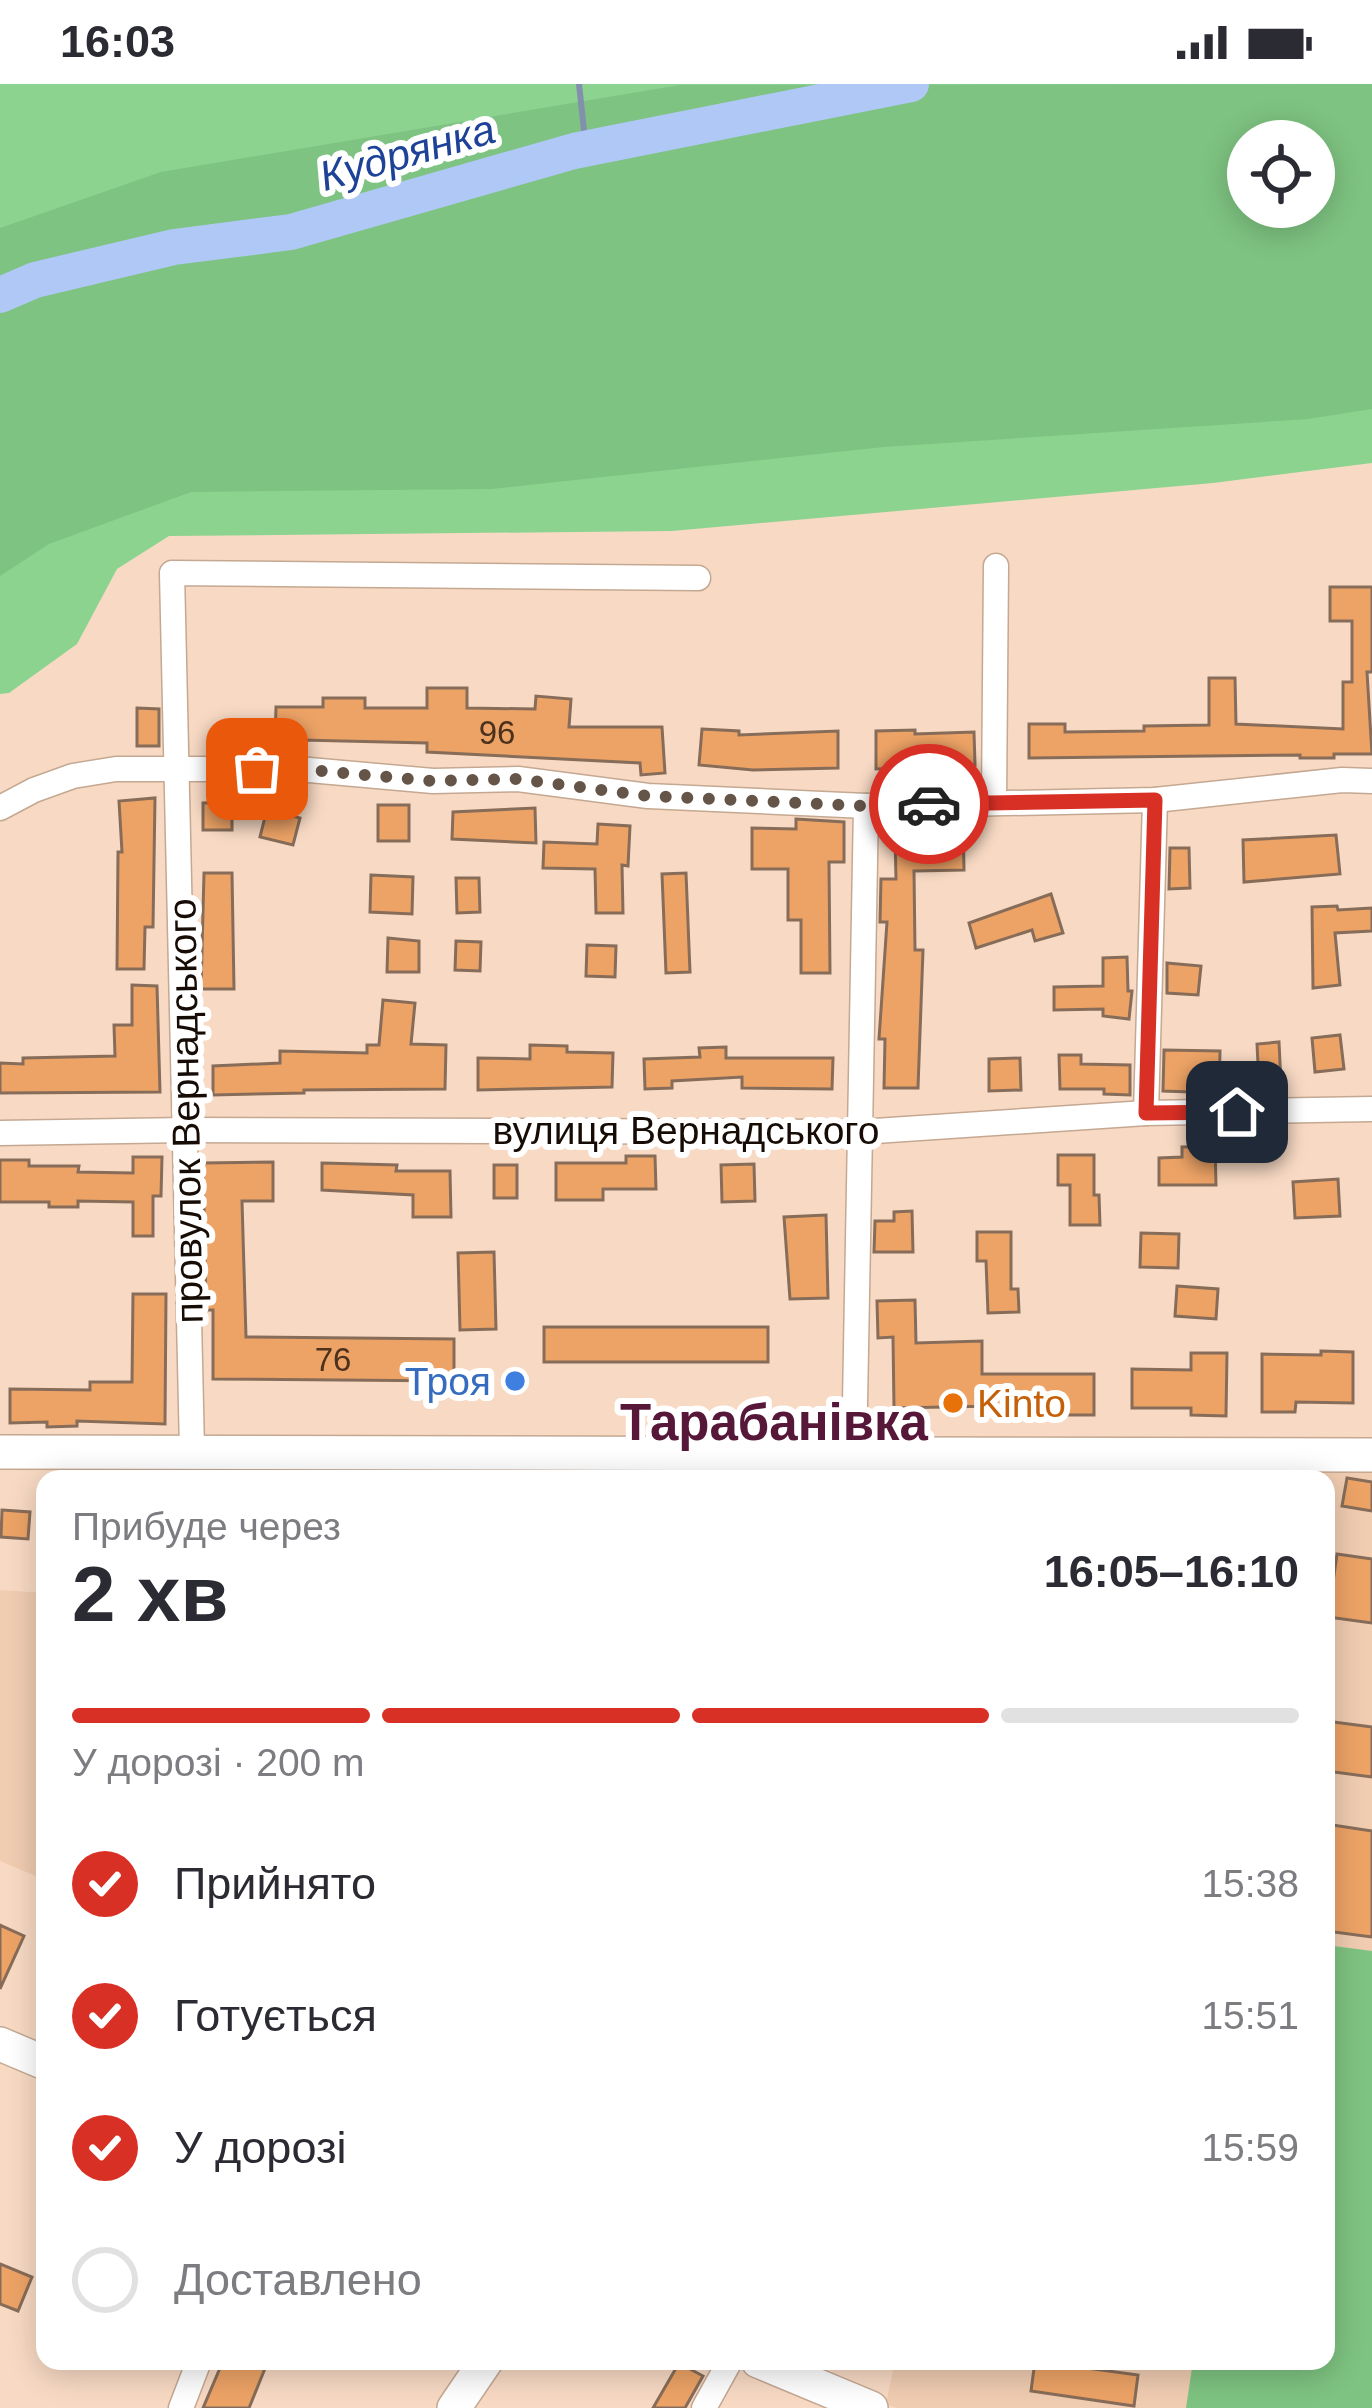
<!DOCTYPE html>
<html lang="uk">
<head>
<meta charset="utf-8">
<style>
	body { margin:0; font-family:Helvetica,sans-serif; background:#f7f7f7; color:#2b2b33; height:100vh; display:flex; flex-direction:column; font-size:45px; white-space:nowrap }
	* { box-sizing:border-box; margin:0 }
	p { font-size:39px; color:#7c7c81 }
	.icon { flex:none; width:66px; height:66px; fill:none; stroke:currentColor; stroke-width:2; stroke-linecap:round; stroke-linejoin:round }
	.map { position:relative; flex:1; overflow:hidden }
	.drawer { position:absolute; left:36px; top:1386px; width:1299px; height:900px; display:flex; flex-direction:column; background:#fff; border-radius:24px; box-shadow:0 6px 30px #0003 }
	.drawer>* { flex:none }
	.fabs { position:absolute; left:1227px; top:36px; display:grid; gap:24px }
	.fabs a { display:grid; place-items:center; width:108px; height:108px; border-radius:50%; background:#fff; box-shadow:0 6px 30px #0003; font-size:60px }
	.pin { position:absolute; display:grid; place-items:center; width:102px; height:102px; color:#fff; margin:-51px; border-radius:24px; box-shadow:0 6px 18px #0006 }
	.courier { position:absolute; display:grid; place-items:center; width:120px; height:120px; margin:-60px; border:9px solid #d93025; border-radius:50%; background:#fff; color:#222; box-shadow:0 3px 15px #0007 }
	.head em { font-style:normal; font-weight:600 }
	.head div { display:flex; flex-direction:column-reverse }
	.head { display:flex; align-items:center; justify-content:space-between; height:204px; padding:0 36px }
	h1 { font-size:78px; font-weight:600; line-height:90px }
	.bar { display:grid; grid-template-columns:repeat(4,1fr); gap:18px 12px; align-content:center; height:144px; padding:0 36px }
	.bar i { height:15px; border-radius:9px; background:#e1e1e2 }
	.bar .selected { background:#d93025 }
	.bar p { grid-column:span 4 }
	ol { padding:0 36px; list-style:none }
	li { display:flex; align-items:center; gap:36px; height:132px }
	li p { margin-inline-start:auto }
	li .icon { padding:12px; border-radius:50%; background:#d93025; color:#fff; stroke-width:4 }
	li:last-child { color:#7c7c81 }
	li i { width:66px; height:66px; border:6px solid #e1e1e2; border-radius:50% }
	.status { display:flex; justify-content:space-between; align-items:center; height:84px; padding:0 60px; background:#fff; direction:ltr }
	.status svg { height:33px; fill:currentColor }
	.map>svg:first-child { display:block }
	.built { fill:#f0ccb1 }
	.green { fill:#8dd390; fill-rule:evenodd }
	.forest { fill:#7ec381; fill-rule:evenodd }
	.lines { fill:none; stroke-linecap:round; stroke-linejoin:round }
	.stream { stroke:#8290ae; stroke-width:6 }
	.river { stroke:#b0c8f6; stroke-width:36 }
	.building { fill:#eda366; stroke:#876d59; stroke-width:3 }
	.street-casing { stroke:#c4a892; stroke-width:27 }
	.secondary-casing { stroke:#c4a892; stroke-width:36 }
	.street { stroke:#fff; stroke-width:24 }
	.secondary { stroke:#fff; stroke-width:33 }
	.done { stroke:#655448; stroke-width:12; stroke-dasharray:0 21.6 }
	.route { stroke:#d93025; stroke-width:15 }
	.shop-dot { fill:#3f7fe0; stroke:#fff; stroke-width:4.5 }
	.food-dot { fill:#e8710a; stroke:#fff; stroke-width:4.5 }
	.labels { text-anchor:middle; stroke-width:12; stroke-linejoin:round; paint-order:stroke }
	.number-label { font-size:33px; fill:#4c321d }
	.street-label { font-size:39px; fill:#160c05; stroke:#fff }
	.shop-label { font-size:39px; fill:#366cbe; stroke:#fff; text-anchor:end }
	.food-label { font-size:39px; fill:#c56008; stroke:#fff; text-anchor:start }
	.water-label { font-size:42px; font-style:italic; fill:#1d4297; stroke:#fff }
	.district-label { font-size:51px; font-weight:bold; fill:#561739; stroke:#fff }
</style>
</head>
<body>
<div class="status"><b>16:03</b><svg viewBox="0 0 49 12"><path d="M0 12V9h3v3zM5 12V6h3v6zM10 12V3h3v9zM15 12V0h3v12zM26 1h20v11H26zM47 4h2v5h-2z"/></svg></div>
<div class="map">
<svg width="1372" height="2324" viewBox="0 0 1372 2324">
	<rect width="100%" height="100%" fill="#f8dac4"/>
	<g class="built">
		<polygon points="1372,1381 1372,2324 896,2324 886,2320 895,2277 1326,2277 1326,1395 863,1395 863,1382"/>
		<polygon points="0,1506 45,1509 45,1796 0,1777"/>
	</g>
	<path class="green" d="M0 0H1372V379L1213 399 672 447 169 452 117 485 77 560 9 609 0 610ZM1248 57H1314V123H1248Z"/>
	<g class="forest">
		<path d="M1372 0V325L1308 335 884 363 492 405 191 408 49 460 0 492V144L161 88 680 1ZM1248 57H1314V123H1248Z"/>
		<polygon points="1326,1861 1372,1867 1372,2324 1186,2324 1193,2277 1326,2277"/>
	</g>
	<g class="lines">
		<polyline class="stream" points="579,0 586,65"/>
		<polyline class="river" points="0,211 35,196 174,163 291,148 574,67 911,0"/>
	</g>
	<g class="building">
		<polygon points="1330,503 1372,503 1372,588 1367,588 1372,670 1334,670 1334,674 1300,674 1300,671 1029,674 1029,640 1065,640 1065,648 1144,647 1144,642 1209,641 1209,594 1235,594 1236,640 1343,645 1343,598 1352,598 1352,537 1330,537"/>
		<polygon points="427,604 467,604 467,624 535,625 536,612 571,615 569,643 662,643 665,689 641,691 640,679 427,668 427,659 301,656 301,659 275,659 276,623 323,623 323,614 365,614 365,624 427,624"/>
		<polygon points="137,624 159,625 159,662 137,662"/>
		<polygon points="702,645 739,647 739,651 838,647 838,684 753,686 699,681"/>
		<polygon points="915,646 915,650 974,648 975,681 876,685 876,647"/>
		<polygon points="155,714 153,843 145,843 144,885 117,885 118,768 122,768 119,717"/>
		<polygon points="232,718 232,746 203,746 203,719"/>
		<rect x="378" y="721" width="31" height="36"/>
		<polygon points="535,724 536,759 452,755 453,728"/>
		<polygon points="267,725 300,734 293,761 260,753"/>
		<polygon points="796,735 844,738 844,778 829,778 830,889 801,889 801,836 788,836 788,785 752,785 752,744 796,745"/>
		<polygon points="963,736 964,786 914,787 915,866 923,866 918,1004 884,1004 885,955 879,955 887,838 880,838 881,795 896,795 895,752 943,751 943,737"/>
		<polygon points="598,740 630,742 628,782 622,781 623,829 596,829 595,785 543,784 544,758 597,760"/>
		<polygon points="1336,751 1340,790 1244,798 1243,756"/>
		<polygon points="1170,764 1189,764 1190,804 1169,805"/>
		<polygon points="204,789 232,789 234,905 201,905"/>
		<polygon points="686,789 690,888 666,889 662,790"/>
		<polygon points="371,791 413,793 412,830 370,828"/>
		<polygon points="456,794 479,794 480,828 457,829"/>
		<polygon points="1051,810 1063,849 1035,857 1032,846 976,864 969,839"/>
		<polygon points="1337,822 1338,826 1372,824 1372,847 1335,849 1340,901 1313,904 1312,823"/>
		<polygon points="388,854 419,857 419,888 387,888"/>
		<polygon points="456,857 481,858 480,887 455,886"/>
		<polygon points="587,861 616,862 615,893 586,892"/>
		<polygon points="1127,873 1128,907 1132,907 1129,935 1103,932 1103,925 1054,926 1054,903 1103,902 1103,874"/>
		<polygon points="1167,879 1201,882 1198,911 1167,909"/>
		<polygon points="132,901 157,902 160,1008 0,1009 0,979 23,980 23,974 115,972 114,941 132,941"/>
		<polygon points="383,916 415,919 411,960 446,961 445,1005 304,1006 304,1009 213,1011 213,982 280,979 280,967 367,969 367,961 379,961"/>
		<polygon points="1340,951 1344,985 1315,988 1312,954"/>
		<polygon points="1279,958 1281,999 1259,1000 1257,960"/>
		<polygon points="530,961 567,962 567,968 613,969 612,1003 478,1006 478,974 530,975"/>
		<polygon points="726,963 726,974 833,974 832,1005 742,1004 742,993 672,997 672,1004 645,1005 644,975 700,973 699,964"/>
		<polygon points="1164,966 1220,967 1219,1009 1163,1007"/>
		<polygon points="1059,971 1081,971 1081,980 1130,981 1130,1011 1104,1010 1104,1005 1060,1005"/>
		<polygon points="1020,974 1021,1006 989,1007 989,975"/>
		<polygon points="1215,1062 1216,1101 1159,1101 1159,1074 1182,1073 1182,1063"/>
		<polygon points="1058,1071 1094,1071 1094,1111 1099,1111 1100,1141 1070,1141 1070,1101 1058,1101"/>
		<polygon points="626,1072 655,1072 656,1105 603,1105 603,1116 556,1116 556,1079 626,1079"/>
		<polygon points="133,1073 162,1073 161,1112 153,1112 153,1152 133,1152 133,1118 78,1117 78,1123 49,1123 49,1118 0,1118 0,1076 29,1076 29,1082 79,1082 78,1088 133,1089"/>
		<polygon points="273,1078 273,1117 242,1117 246,1253 454,1255 454,1297 213,1295 213,1226 206,1226 203,1079"/>
		<polygon points="322,1079 397,1081 396,1087 450,1087 451,1133 413,1133 413,1111 322,1106"/>
		<polygon points="754,1080 755,1117 722,1118 721,1081"/>
		<rect x="494" y="1081" width="23" height="33"/>
		<polygon points="1338,1095 1340,1132 1295,1134 1293,1098"/>
		<polygon points="912,1127 913,1168 874,1168 875,1137 894,1137 894,1128"/>
		<polygon points="826,1131 828,1214 790,1215 784,1133"/>
		<polygon points="977,1148 1011,1148 1011,1205 1018,1205 1019,1228 988,1229 986,1177 977,1177"/>
		<polygon points="1141,1149 1179,1150 1178,1184 1140,1183"/>
		<polygon points="494,1168 496,1245 460,1246 458,1169"/>
		<polygon points="1177,1202 1218,1205 1216,1235 1175,1232"/>
		<polygon points="133,1210 166,1210 165,1340 77,1337 77,1342 47,1343 47,1338 10,1339 10,1305 90,1306 90,1298 132,1298"/>
		<polygon points="915,1216 916,1259 982,1257 982,1290 1094,1290 1094,1331 996,1331 996,1322 894,1324 893,1253 878,1254 877,1217"/>
		<rect x="544" y="1243" width="224" height="35"/>
		<polygon points="1321,1267 1353,1268 1353,1319 1296,1318 1295,1328 1262,1328 1262,1270 1321,1271"/>
		<polygon points="1191,1269 1227,1269 1226,1332 1191,1331 1191,1324 1132,1324 1132,1285 1191,1286"/>
		<polygon points="1347,1394 1372,1398 1372,1427 1342,1422"/>
		<polygon points="2,1426 30,1428 28,1455 1,1453"/>
		<polygon points="1337,1470 1372,1475 1372,1539 1328,1533"/>
		<polygon points="1326,1637 1372,1643 1372,1693 1326,1687"/>
		<polygon points="1326,1740 1372,1747 1372,1853 1326,1847"/>
		<polygon points="0,1841 24,1852 0,1905"/>
		<polygon points="0,2180 32,2193 18,2227 0,2220"/>
		<polygon points="223,2277 268,2277 249,2324 203,2324"/>
		<polygon points="1035,2277 1138,2291 1134,2322 1031,2307"/>
		<polygon points="679,2279 703,2292 685,2324 653,2324"/>
	</g>
	<g class="lines">
		<g class="street-casing">
			<g id="street">
				<polyline points="994,718 996,482"/>
				<polyline points="0,724 34,706 73,692 116,685 298,685 433,697 518,695 648,712 866,722 1155,716 1342,696 1372,697"/>
				<polyline points="1146,1029 1155,716"/>
				<polyline points="0,1049 186,1046 860,1048 1146,1029 1372,1025"/>
				<polyline points="192,1366 172,489 698,494"/>
				<polyline points="854,1373 866,722"/>
				<polyline points="181,2324 199,2277"/>
				<polyline points="704,2324 730,2277"/>
			</g>
		</g>
		<g class="secondary-casing">
			<g id="secondary">
				<polyline points="0,1368 1372,1371"/>
				<polyline points="0,1960 45,1979"/>
				<polyline points="758,2277 871,2324"/>
				<polyline points="454,2324 486,2277"/>
			</g>
		</g>
		<use href="#street" class="street"/>
		<use href="#secondary" class="secondary"/>
	</g>
	<g class="lines">
		<polyline class="done" points="257,685 298,685 433,697 518,695 648,712 866,722 929,720"/>
		<polyline class="route" points="929,720 1155,716 1146,1029 1237,1028"/>
	</g>
	<circle class="shop-dot" cx="515" cy="1297" r="12"/>
	<circle class="food-dot" cx="953" cy="1319" r="12"/>
	<g class="labels">
		<g class="number-label">
			<text x="497" y="660">96</text>
			<text x="333" y="1287">76</text>
		</g>
		<g class="street-label">
			<text transform="translate(185 1027) rotate(-91)" y="14">провулок Вернадського</text>
			<text x="686" y="1060">вулиця Вернадського</text>
		</g>
		<g class="shop-label">
			<text x="491" y="1311">Троя</text>
		</g>
		<g class="food-label">
			<text x="977" y="1333">Kinto</text>
		</g>
		<g class="water-label">
			<text transform="translate(407 68) rotate(-16)" y="15">Кудрянка</text>
		</g>
		<g class="district-label">
			<text x="774" y="1356">Тарабанівка</text>
		</g>
	</g>
</svg>
<div class="fabs">
<a><svg class="icon" aria-label="locate" viewBox="0 0 24 24"><circle cx="12" cy="12" r="6"/><path d="M12 2v4M12 18v4M2 12h4M18 12h4"/></svg></a>
</div>
<div class="pin" style="left:257px;top:685px;background:#ea580c"><svg class="icon" aria-label="bag" viewBox="0 0 24 24"><path d="M5 8h14l-1 12H6zM9 8a3 3 0 0 1 6 0"/></svg></div>
<div class="pin" style="left:1237px;top:1028px;background:#1f2937"><svg class="icon" aria-label="home" viewBox="0 0 24 24"><path d="M3 11l9-7 9 7M6 9v11h12V9"/></svg></div>
<div class="courier" style="left:929px;top:720px"><svg class="icon" aria-label="car" viewBox="0 0 24 24"><path d="M5 17H2v-5l4-1 3-4h7l3 4 3 1v5h-3M9 17h6M6 11h13"/><circle cx="7" cy="17" r="2"/><circle cx="17" cy="17" r="2"/></svg></div>
<section class="drawer">
<div class="head"><div><h1>2 хв</h1><p>Прибуде через</p></div><em>16:05–16:10</em></div>
<div class="bar"><i class="selected"></i><i class="selected"></i><i class="selected"></i><i></i><p>У дорозі · 200 m</p></div>
<ol>
<li><svg class="icon" aria-label="check" viewBox="0 0 24 24"><path d="M5 12l5 5 9-10"/></svg>Прийнято<p>15:38</p></li>
<li><svg class="icon" aria-label="check" viewBox="0 0 24 24"><path d="M5 12l5 5 9-10"/></svg>Готується<p>15:51</p></li>
<li><svg class="icon" aria-label="check" viewBox="0 0 24 24"><path d="M5 12l5 5 9-10"/></svg>У дорозі<p>15:59</p></li>
<li><i></i>Доставлено</li>
</ol>
</section>
</div>
</body>
</html>
